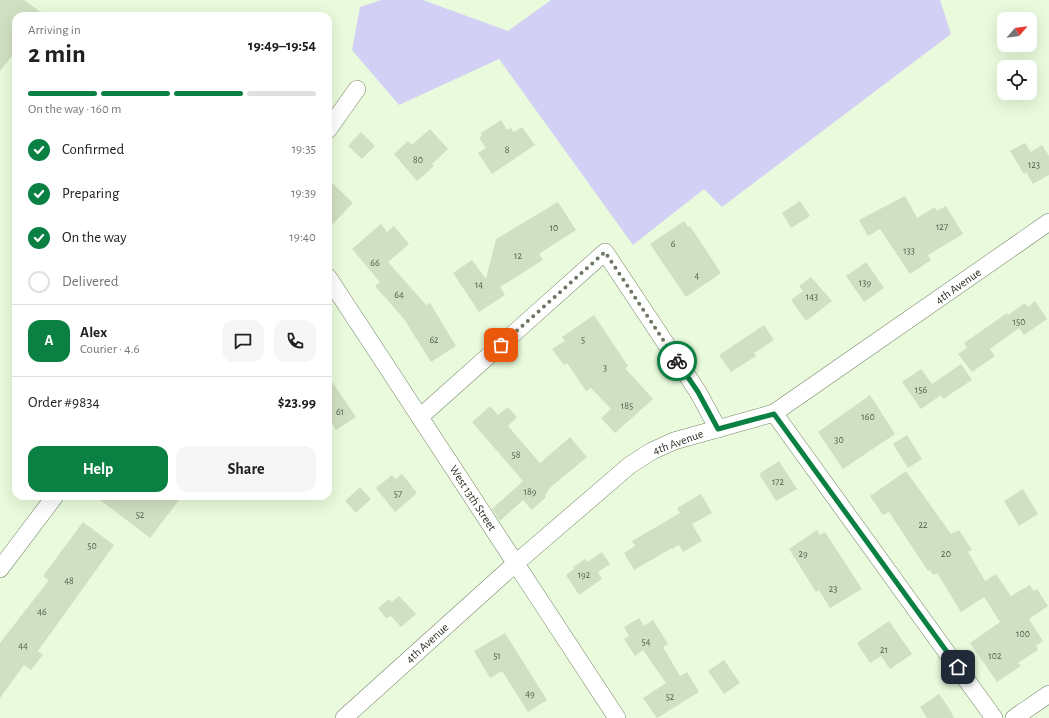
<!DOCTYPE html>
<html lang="en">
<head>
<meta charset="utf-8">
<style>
	body { margin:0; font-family:"Alegreya Sans",sans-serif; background:#f6f6f6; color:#202124; height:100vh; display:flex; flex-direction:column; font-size:15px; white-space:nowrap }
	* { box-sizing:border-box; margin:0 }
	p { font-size:13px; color:#757577 }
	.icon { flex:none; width:22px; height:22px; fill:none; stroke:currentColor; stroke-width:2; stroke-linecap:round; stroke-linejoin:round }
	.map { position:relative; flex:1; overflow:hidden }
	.side { position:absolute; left:12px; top:12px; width:320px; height:488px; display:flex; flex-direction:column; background:#fff; border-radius:12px; box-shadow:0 4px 16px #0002 }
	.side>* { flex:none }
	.needle { width:26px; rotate:62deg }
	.tools { position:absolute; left:997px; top:12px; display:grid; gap:8px }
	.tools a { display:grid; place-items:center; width:40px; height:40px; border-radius:8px; background:#fff; box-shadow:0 4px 16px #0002; font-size:20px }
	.pin { position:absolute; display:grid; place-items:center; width:34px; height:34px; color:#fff; margin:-17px; border-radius:8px; box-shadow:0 2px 6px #0006 }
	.courier { position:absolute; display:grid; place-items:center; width:40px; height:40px; margin:-20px; border:3px solid #0b8043; border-radius:50%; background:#fff; color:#222; box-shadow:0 1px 5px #0007 }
	.overview em { font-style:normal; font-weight:700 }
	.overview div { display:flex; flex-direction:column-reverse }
	.overview { display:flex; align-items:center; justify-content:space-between; height:68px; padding:0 16px }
	h1 { font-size:26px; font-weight:700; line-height:30px }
	.bar { display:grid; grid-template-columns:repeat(4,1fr); gap:6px 4px; align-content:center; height:48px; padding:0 16px }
	.bar i { height:5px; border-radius:3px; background:#e0e0e0 }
	.bar .selected { background:#0b8043 }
	.bar p { grid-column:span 4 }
	.line { display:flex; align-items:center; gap:10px; padding:0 16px; border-top:1px solid #e0e0e0 }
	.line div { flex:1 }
	.round { display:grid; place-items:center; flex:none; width:42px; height:42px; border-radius:12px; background:#f6f6f6 }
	ol { padding:0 16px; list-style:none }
	li { display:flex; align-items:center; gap:12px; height:44px }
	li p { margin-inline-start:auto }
	li .icon { padding:4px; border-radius:50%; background:#0b8043; color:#fff; stroke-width:4 }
	li:last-child { color:#757577 }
	li i { width:22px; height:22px; border:2px solid #e0e0e0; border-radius:50% }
	.primary-button { display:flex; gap:8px; margin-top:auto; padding:8px 16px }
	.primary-button a { flex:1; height:46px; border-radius:12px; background:#0b8043; color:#fff; font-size:16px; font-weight:700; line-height:46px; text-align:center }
	.primary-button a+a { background:#f6f6f6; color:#202124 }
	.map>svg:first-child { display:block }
	.green { fill:#d2d1f5 }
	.building { fill:#d0e1c3 }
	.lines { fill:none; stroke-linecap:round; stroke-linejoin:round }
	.minor-casing { stroke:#748468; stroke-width:18 }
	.minor { stroke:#fff; stroke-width:17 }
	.done { stroke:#6c7764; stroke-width:4; stroke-dasharray:0 7.2 }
	.route { stroke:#0b8043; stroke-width:5 }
	.labels { text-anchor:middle; stroke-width:3.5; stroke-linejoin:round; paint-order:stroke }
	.number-label { font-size:10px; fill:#535c4c }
	.street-label { font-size:12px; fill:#293024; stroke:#fff }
</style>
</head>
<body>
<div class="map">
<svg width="1049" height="718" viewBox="0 0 1049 718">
	<rect width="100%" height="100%" fill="#e9fbdc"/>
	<polygon class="green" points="381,0 423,0 508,31 551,0 940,0 951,34 722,207 704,189 633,245 499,59 399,105 352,50 360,7"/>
	<g class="building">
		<polygon points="0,0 24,0 46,16 16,16 16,51 0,71"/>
		<polygon points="501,120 507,130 511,128 514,132 522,127 535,145 492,174 478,153 486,148 479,138 482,136 481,133"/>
		<polygon points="430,129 448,149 432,164 434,166 417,181 394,154 408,141 412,145"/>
		<polygon points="361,132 375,146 362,159 348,146"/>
		<polygon points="1025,143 1031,152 1042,145 1049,156 1049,175 1033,184 1026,172 1024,174 1010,151"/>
		<polygon points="328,179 353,203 328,229"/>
		<polygon points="905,196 917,218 935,207 937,211 946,206 963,234 928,255 931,260 910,274 880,229 868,236 859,220"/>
		<polygon points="800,201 810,216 791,228 782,213"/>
		<polygon points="558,202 576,230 539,254 543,260 500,287 505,295 479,312 453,273 472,260 486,279 496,239"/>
		<polygon points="684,221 688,227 690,226 721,273 686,297 650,244"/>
		<polygon points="381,224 387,232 394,226 409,244 388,262 426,305 430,303 456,346 431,362 404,319 375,286 380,282 352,249"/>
		<polygon points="866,262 884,288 864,302 846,276"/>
		<polygon points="811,277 832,301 806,321 791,300 803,291 799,286"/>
		<polygon points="1035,301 1047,319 1024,335 1019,328 990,349 995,356 972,372 958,354 967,348 964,343 1007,313 1008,315 1025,303 1028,307"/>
		<polygon points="594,315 628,366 625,368 653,399 615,433 601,418 611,409 591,388 586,391 567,363 564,365 552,349 565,341 562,337"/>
		<polygon points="764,325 774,340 754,353 756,356 731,372 719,355"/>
		<polygon points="961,364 972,380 943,399 941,395 921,409 902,382 921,369 932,384"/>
		<polygon points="328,376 356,417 336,430 328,417"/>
		<polygon points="870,395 895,434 843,469 818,432"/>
		<polygon points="490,406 498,415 508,407 517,417 508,426 540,463 570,437 587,457 551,487 545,495 546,497 532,510 523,500 500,521 492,509 523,481 472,422"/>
		<polygon points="907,435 922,459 908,468 893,444"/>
		<polygon points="779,461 797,489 776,501 759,474"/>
		<polygon points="906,471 951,534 959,530 972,550 968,552 985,581 996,574 1011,596 1030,585 1034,591 1037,589 1048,606 1029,619 1043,641 1036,646 1038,650 1018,663 1021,666 997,682 970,643 1000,622 984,597 961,612 937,573 933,575 930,570 928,571 889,512 883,515 870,496"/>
		<polygon points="402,474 417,493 395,512 376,488 392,475 396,479"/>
		<polygon points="360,487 371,499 356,513 345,501"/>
		<polygon points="1023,489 1038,514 1019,526 1004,501"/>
		<polygon points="701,494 712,513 692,524 702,541 683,552 679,545 672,549 672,548 634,570 624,553 635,546 632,541 680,513 677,508"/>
		<polygon points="95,496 182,496 150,538"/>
		<polygon points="83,522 114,545 38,651 43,655 31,670 24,665 0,698 0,643 49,580 43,576"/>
		<polygon points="817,530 820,535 825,532 862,589 830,608 819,590 816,592 789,549"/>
		<polygon points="602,552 610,564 598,572 602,579 579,595 566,575 574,569 573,567 585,559 587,562"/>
		<polygon points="399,596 416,614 401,627 391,616 386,618 378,608 389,599 392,602"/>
		<polygon points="639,618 644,626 653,620 668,644 663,647 680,676 687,672 699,692 657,718 643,698 666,683 643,650 635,656 624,639 629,636 624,627"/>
		<polygon points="889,621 912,654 890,669 881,656 870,663 857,643"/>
		<polygon points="505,633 547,700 528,712 502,671 490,678 474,651"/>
		<polygon points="724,660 740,683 724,694 708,671"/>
		<polygon points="939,694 949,708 954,718 927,718 920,707"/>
	</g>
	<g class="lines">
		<g class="minor-casing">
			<g id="minor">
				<polyline points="328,130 357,89"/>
				<polyline points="328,277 617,718"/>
				<polyline points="774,413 994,718"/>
				<polyline points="420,417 605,252 698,392 718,429"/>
				<polyline points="0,569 55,496"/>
				<polyline points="344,718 516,563 630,465 652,451 674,441 774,413 1049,222"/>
				<polyline points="1014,718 1049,694"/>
			</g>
		</g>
		<use href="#minor" class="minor"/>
	</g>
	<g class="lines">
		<polyline class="done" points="501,345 605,252 677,361"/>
		<polyline class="route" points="677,361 698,392 718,429 774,414 958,667"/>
	</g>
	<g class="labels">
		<g class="number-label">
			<text x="507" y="153">8</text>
			<text x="418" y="163">80</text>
			<text x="1034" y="168">123</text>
			<text x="942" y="230">127</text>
			<text x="554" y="231">10</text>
			<text x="673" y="247">6</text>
			<text x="909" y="254">133</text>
			<text x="518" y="259">12</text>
			<text x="375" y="266">66</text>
			<text x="697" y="279">4</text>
			<text x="865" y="286">139</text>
			<text x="479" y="288">14</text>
			<text x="399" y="298">64</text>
			<text x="812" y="300">143</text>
			<text x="1019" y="325">150</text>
			<text x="434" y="343">62</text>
			<text x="583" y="343">5</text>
			<text x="605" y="371">3</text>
			<text x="921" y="393">156</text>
			<text x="627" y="409">185</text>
			<text x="340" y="415">61</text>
			<text x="868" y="420">160</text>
			<text x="839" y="443">30</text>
			<text x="516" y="458">58</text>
			<text x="778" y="485">172</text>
			<text x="530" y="495">189</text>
			<text x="398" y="497">57</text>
			<text x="140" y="518">52</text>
			<text x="923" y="528">22</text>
			<text x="92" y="549">50</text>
			<text x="803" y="557">29</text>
			<text x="946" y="557">20</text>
			<text x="584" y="578">192</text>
			<text x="69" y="584">48</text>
			<text x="833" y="592">23</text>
			<text x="42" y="615">46</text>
			<text x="1023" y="637">100</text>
			<text x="646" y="645">54</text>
			<text x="23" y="649">44</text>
			<text x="884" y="653">21</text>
			<text x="497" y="659">51</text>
			<text x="995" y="659">102</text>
			<text x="530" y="697">49</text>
			<text x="670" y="700">52</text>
		</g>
		<g class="street-label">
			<text transform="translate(958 286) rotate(-35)" y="4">4th Avenue</text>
			<text transform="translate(678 442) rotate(-20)" y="4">4th Avenue</text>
			<text transform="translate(473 498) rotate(57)" y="4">West 13th Street</text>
			<text transform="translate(427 643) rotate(-42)" y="4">4th Avenue</text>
		</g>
	</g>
</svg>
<div class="tools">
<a><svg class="needle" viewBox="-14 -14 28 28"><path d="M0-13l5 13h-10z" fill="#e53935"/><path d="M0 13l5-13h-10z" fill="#757577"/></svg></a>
<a><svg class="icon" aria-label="locate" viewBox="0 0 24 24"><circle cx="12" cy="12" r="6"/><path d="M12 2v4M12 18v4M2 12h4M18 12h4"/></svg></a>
</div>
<div class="pin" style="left:501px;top:345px;background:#ea580c"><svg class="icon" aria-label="bag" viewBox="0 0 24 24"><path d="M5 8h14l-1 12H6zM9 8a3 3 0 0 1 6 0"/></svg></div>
<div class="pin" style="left:958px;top:667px;background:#1f2937"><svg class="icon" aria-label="home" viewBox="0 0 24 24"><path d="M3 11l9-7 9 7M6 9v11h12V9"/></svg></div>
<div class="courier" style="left:677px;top:361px"><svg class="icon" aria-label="bike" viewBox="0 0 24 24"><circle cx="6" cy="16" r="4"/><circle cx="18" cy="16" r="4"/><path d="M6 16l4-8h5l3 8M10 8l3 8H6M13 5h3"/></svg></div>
<section class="side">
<div class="overview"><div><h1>2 min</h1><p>Arriving in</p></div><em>19:49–19:54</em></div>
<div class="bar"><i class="selected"></i><i class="selected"></i><i class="selected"></i><i></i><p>On the way · 160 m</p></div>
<ol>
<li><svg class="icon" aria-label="check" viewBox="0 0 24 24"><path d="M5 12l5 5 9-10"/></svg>Confirmed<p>19:35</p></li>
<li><svg class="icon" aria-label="check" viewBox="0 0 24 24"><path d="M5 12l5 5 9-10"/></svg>Preparing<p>19:39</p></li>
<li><svg class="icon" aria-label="check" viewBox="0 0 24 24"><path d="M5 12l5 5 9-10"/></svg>On the way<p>19:40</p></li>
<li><i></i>Delivered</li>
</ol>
<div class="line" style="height:72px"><b class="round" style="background:#0b8043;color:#fff">A</b><div><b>Alex</b><p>Courier · 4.6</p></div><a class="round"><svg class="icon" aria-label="chat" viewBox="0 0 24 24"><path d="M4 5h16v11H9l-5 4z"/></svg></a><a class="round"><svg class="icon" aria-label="phone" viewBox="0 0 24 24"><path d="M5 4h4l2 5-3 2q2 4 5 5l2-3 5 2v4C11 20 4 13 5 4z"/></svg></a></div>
<div class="line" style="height:52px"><div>Order #9834</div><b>$23.99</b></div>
<div class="primary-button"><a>Help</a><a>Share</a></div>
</section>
</div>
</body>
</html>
